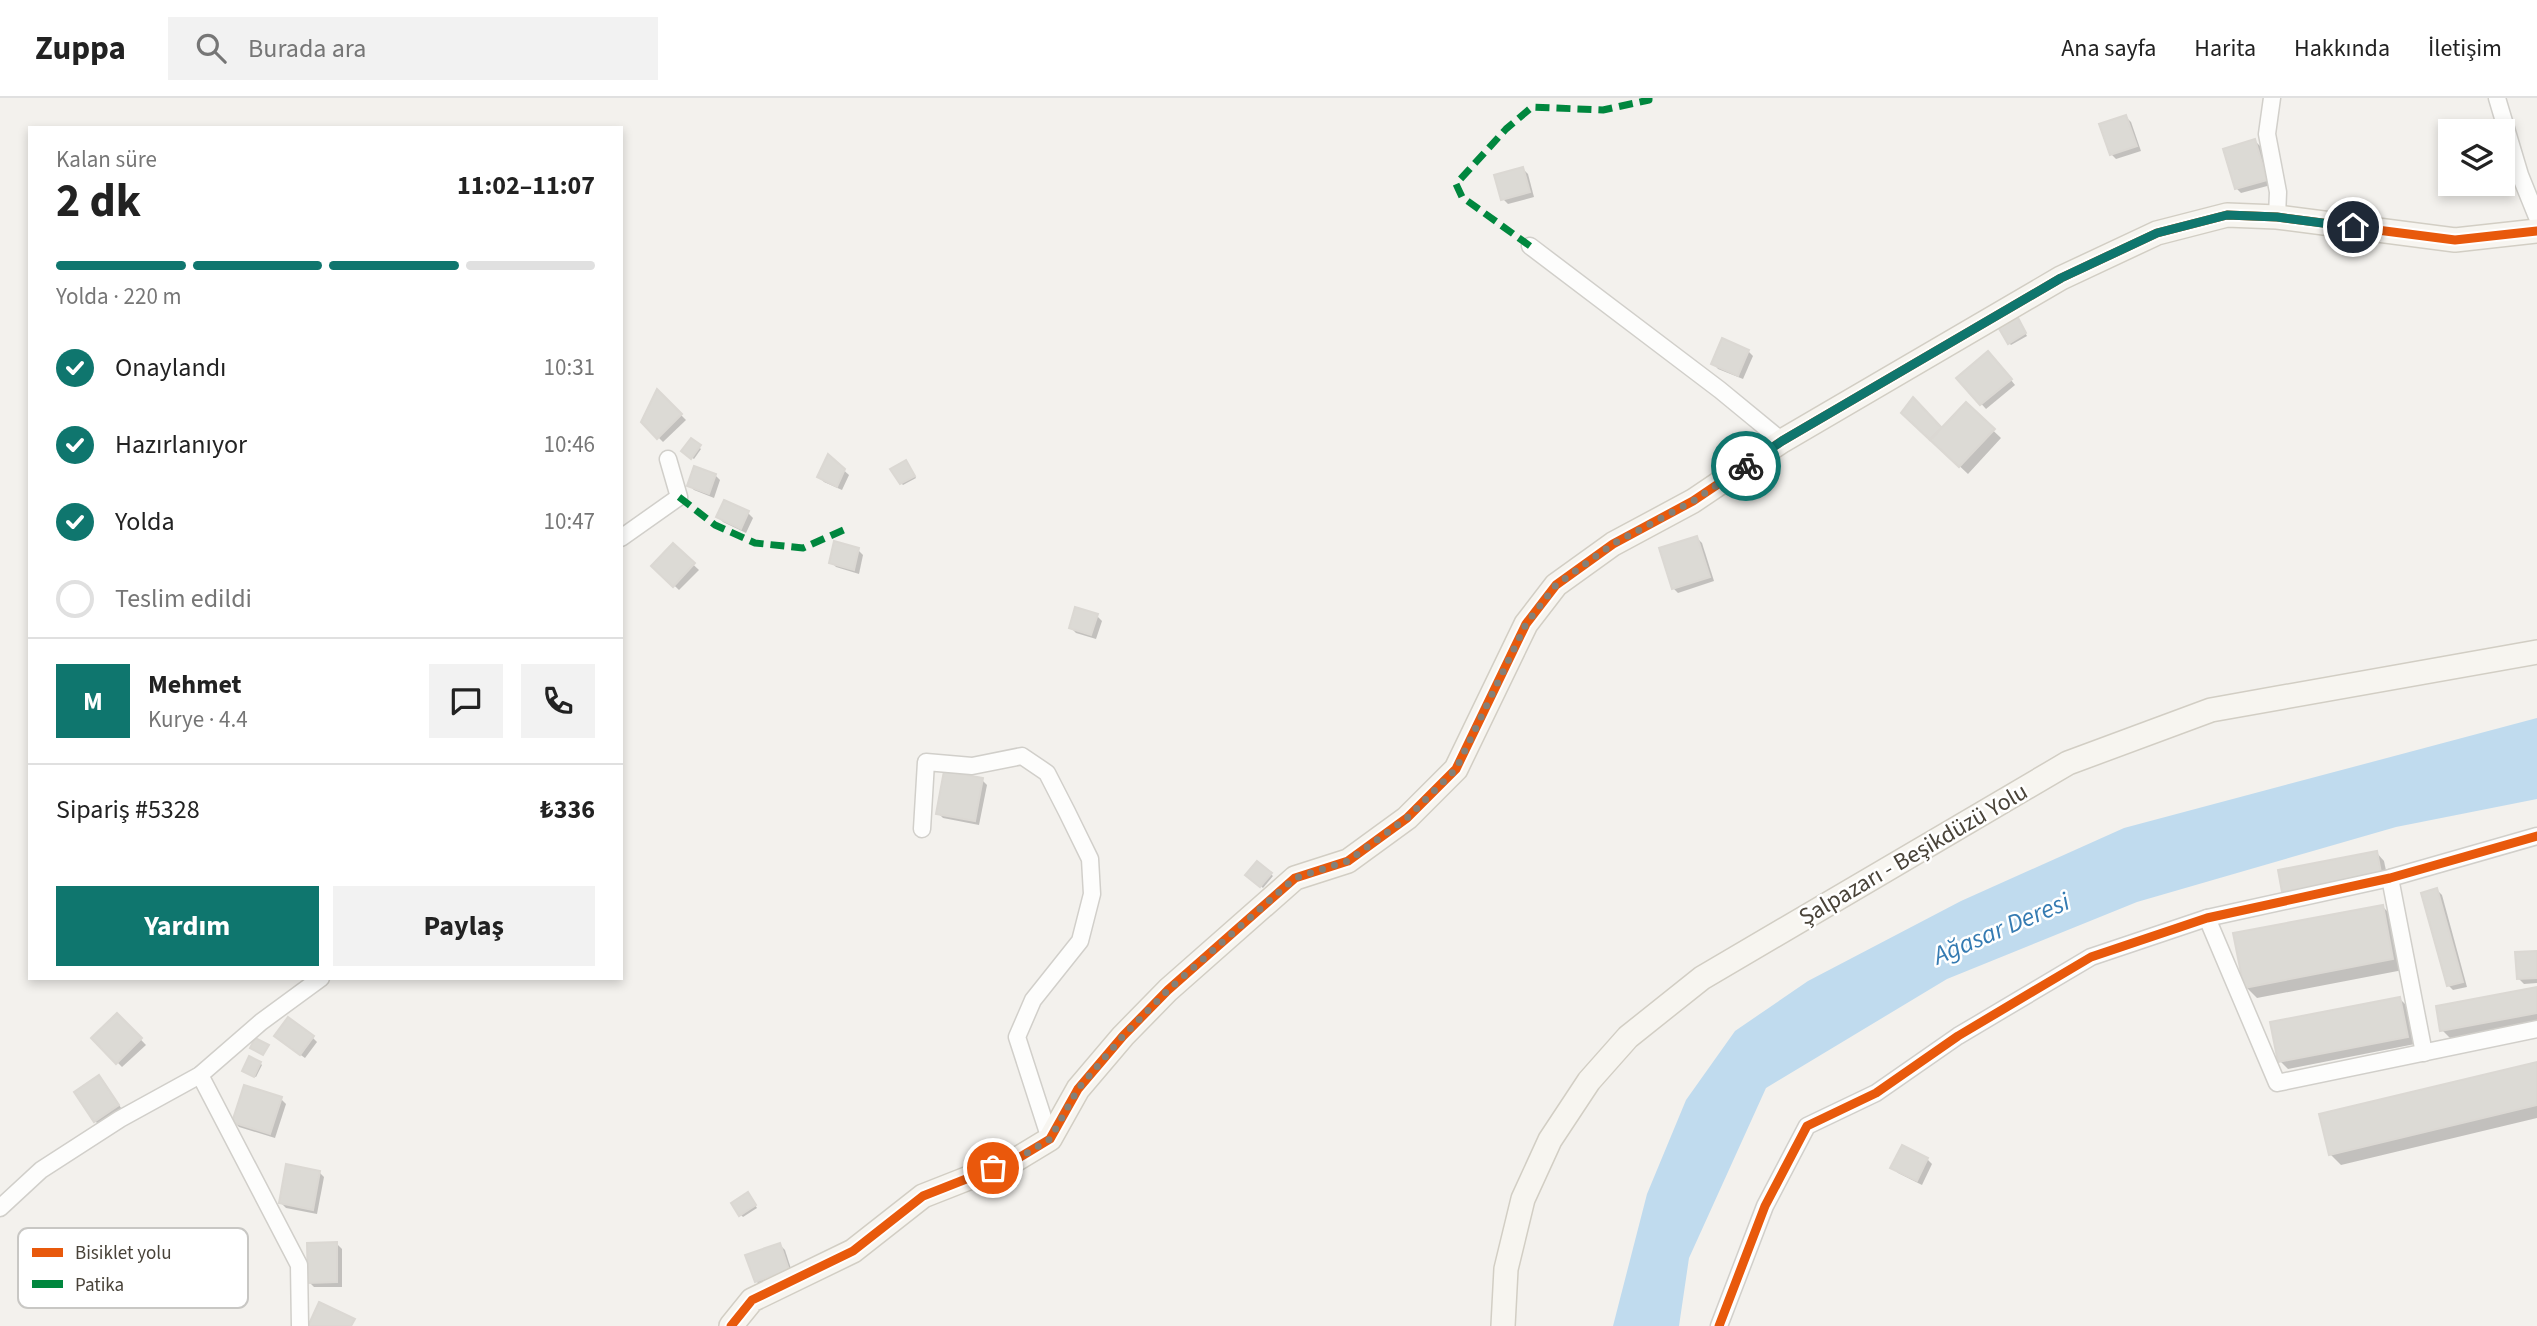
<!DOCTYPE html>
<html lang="tr">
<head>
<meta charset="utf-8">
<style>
	body { margin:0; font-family:"Source Sans 3",sans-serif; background:#f2f2f2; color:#222; height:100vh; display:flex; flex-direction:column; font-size:26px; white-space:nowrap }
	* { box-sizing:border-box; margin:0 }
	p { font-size:23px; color:#767676 }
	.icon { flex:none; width:38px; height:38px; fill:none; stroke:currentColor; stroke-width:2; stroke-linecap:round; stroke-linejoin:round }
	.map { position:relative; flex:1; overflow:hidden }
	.details { position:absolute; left:28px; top:28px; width:595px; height:854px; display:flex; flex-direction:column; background:#fff; border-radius:0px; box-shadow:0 4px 10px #0003 }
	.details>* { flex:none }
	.fabs { position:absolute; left:2438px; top:21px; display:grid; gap:14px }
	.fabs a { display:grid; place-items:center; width:77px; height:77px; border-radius:0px; background:#fff; box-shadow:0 4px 10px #0003; font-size:35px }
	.pin { position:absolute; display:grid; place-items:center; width:60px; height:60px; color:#fff; margin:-30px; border:4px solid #fff; border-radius:50%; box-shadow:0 2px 7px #0007 }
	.courier { position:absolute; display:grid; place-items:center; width:70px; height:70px; margin:-35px; border:5px solid #0f766e; border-radius:50%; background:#fff; color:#222; box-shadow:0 2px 9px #0007 }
	.head em { font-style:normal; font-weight:700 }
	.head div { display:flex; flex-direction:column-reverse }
	.head { display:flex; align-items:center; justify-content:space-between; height:119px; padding:0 28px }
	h1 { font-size:46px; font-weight:700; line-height:52px }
	.bar { display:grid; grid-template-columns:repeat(4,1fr); gap:10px 7px; align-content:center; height:84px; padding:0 28px }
	.bar i { height:9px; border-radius:5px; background:#e0e0e0 }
	.bar .selected { background:#0f766e }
	.bar p { grid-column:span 4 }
	.line { display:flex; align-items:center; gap:18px; padding:0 28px; border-top:2px solid #e0e0e0 }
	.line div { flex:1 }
	.round { display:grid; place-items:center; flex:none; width:74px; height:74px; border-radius:0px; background:#f2f2f2 }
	ol { padding:0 28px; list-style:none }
	li { display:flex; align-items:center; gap:21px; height:77px }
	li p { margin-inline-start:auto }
	li .icon { padding:7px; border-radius:50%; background:#0f766e; color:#fff; stroke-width:4 }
	li:last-child { color:#767676 }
	li i { width:38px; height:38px; border:4px solid #e0e0e0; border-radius:50% }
	.cta { display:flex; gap:14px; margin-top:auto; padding:14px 28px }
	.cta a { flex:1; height:80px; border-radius:0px; background:#0f766e; color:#fff; font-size:28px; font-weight:700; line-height:80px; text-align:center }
	.cta a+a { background:#f2f2f2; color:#222 }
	header { display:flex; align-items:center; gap:42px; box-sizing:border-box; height:98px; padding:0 35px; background:#fff; border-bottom:2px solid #e0e0e0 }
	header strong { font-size:33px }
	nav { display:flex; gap:38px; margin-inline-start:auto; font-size:24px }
	.search { width:490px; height:63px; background:#f2f2f2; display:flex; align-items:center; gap:18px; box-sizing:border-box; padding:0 24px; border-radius:0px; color:#767676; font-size:26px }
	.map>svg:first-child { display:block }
	.water { fill:#c0dbee }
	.shadow { fill:#0003 }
	.building { fill:#dcdad5; stroke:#dbd8d3; stroke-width:2 }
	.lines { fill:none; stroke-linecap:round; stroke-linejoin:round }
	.street-casing { stroke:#d1cfca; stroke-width:19 }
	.secondary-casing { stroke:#d2cec4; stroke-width:26 }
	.street { stroke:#fdfdfc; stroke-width:16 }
	.secondary { stroke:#f7f5f0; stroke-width:23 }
	.quiet { stroke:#00873e; stroke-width:7; stroke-dasharray:14 7; stroke-linecap:butt }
	.cycleway-casing { stroke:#fff; stroke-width:13 }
	.cycleway { stroke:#e8590c; stroke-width:9 }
	.done { stroke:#848078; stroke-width:7; stroke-dasharray:0 12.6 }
	.route { stroke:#0f766e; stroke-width:9 }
	.labels { text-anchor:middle; stroke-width:5; stroke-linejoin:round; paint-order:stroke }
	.street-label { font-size:24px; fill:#494339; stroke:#fff }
	.water-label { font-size:26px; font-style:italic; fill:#357bb2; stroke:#fff }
	.key { fill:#fff; stroke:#c8c7c4; stroke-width:2 }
	.key-label { font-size:19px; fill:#494339 }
</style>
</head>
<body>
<header>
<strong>Zuppa</strong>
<div class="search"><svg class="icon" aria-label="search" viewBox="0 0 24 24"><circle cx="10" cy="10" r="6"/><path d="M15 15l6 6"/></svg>Burada ara</div>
<nav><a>Ana sayfa</a><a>Harita</a><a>Hakkında</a><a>İletişim</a></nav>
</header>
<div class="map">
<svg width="2537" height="1228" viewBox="0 0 2537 1228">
	<rect width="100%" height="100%" fill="#f3f1ed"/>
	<polygon class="water" points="2537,620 2537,701 2396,729 2137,804 1947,881 1766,990 1689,1160 1679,1228 1613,1228 1647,1096 1686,1002 1735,933 1808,883 1961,803 2124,730"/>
	<g class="shadow">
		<polygon points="2126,19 2131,24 2141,53 2116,61 2111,56"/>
		<polygon points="2255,43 2260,48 2271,87 2241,95 2236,90"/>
		<polygon points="2502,60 2512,84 2486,94 2480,86 2502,86"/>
		<polygon points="1523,71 1528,76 1534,99 1508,106 1503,101"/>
		<polygon points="2017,220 2027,238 2011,247 2009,245"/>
		<polygon points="1748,253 1753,258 1743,281 1718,271 1713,265"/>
		<polygon points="1993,260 2015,287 1986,311 1958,280"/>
		<polygon points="658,294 686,322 663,344 643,324"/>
		<polygon points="1966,307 2001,340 1968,376 1903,315 1942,332"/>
		<polygon points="691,343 701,351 694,361 683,353"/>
		<polygon points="829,359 849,377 842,392 824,384 819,379"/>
		<polygon points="907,366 916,380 903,387 901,385"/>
		<polygon points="715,377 720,382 714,400 694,392 689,387"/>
		<polygon points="725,404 748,415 753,420 746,435 723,424 718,419"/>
		<polygon points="1697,440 1702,445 1714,483 1678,495 1673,490"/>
		<polygon points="673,448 699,472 679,492 654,468"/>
		<polygon points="858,452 863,457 859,476 836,469 831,464"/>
		<polygon points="1097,518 1102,523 1096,541 1076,535 1071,530"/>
		<polygon points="982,682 987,687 979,727 943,720 938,715"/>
		<polygon points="2376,754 2384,763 2388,782 2292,801 2284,793"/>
		<polygon points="1257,765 1273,778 1263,790 1248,777"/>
		<polygon points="2437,792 2442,797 2467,889 2453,892 2448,887"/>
		<polygon points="2382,808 2393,819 2403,872 2257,900 2246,889"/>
		<polygon points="2537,855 2537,885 2524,886 2519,881"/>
		<polygon points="2537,891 2537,924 2450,940 2442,932"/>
		<polygon points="2400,901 2408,909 2415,946 2288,971 2280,963"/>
		<polygon points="117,917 146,947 122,969 93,940"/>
		<polygon points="312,939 317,944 305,960 281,943"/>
		<polygon points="260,965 262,967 256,979 246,974"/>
		<polygon points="2537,966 2537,1020 2341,1067 2330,1056"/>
		<polygon points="104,984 123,1013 100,1028 95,1023"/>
		<polygon points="281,1001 286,1006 275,1040 239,1029 234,1024"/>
		<polygon points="1927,1061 1932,1066 1922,1087 1898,1075 1893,1070"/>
		<polygon points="319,1074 324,1079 317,1116 286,1110 281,1105"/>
		<polygon points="750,1099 757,1110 743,1119 741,1117"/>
		<polygon points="337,1146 342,1151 342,1189 314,1189 309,1184"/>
		<polygon points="780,1147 785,1152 793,1177 761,1188 756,1183"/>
	</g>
	<g class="building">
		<polygon points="2126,17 2137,48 2110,57 2099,26"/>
		<polygon points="2255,41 2267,82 2235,91 2223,51"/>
		<polygon points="1523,69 1530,94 1501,102 1494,77"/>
		<polygon points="2016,216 2026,235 2008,246 1997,227"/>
		<polygon points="1722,240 1749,252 1738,278 1711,266"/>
		<polygon points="1988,253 2012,281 1980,307 1956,280"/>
		<polygon points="657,291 682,316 657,341 641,324"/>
		<polygon points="1913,299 1942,330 1930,342 1901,315"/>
		<polygon points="1966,304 1995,331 1959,369 1930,342"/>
		<polygon points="691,340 701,347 691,361 681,353"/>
		<polygon points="828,356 845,371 837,389 817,379"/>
		<polygon points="906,362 915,378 900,386 890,371"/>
		<polygon points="694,368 716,376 709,396 687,388"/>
		<polygon points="724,402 749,413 741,431 716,419"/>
		<polygon points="1697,438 1710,479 1672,491 1659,450"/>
		<polygon points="834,443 859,450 854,472 829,465"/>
		<polygon points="673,445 695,465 673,489 651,468"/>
		<polygon points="1075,509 1098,516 1091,537 1069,530"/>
		<polygon points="944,673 983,680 975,723 936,716"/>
		<polygon points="2377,753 2381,775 2282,794 2278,772"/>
		<polygon points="1257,763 1272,775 1260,789 1245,777"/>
		<polygon points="2437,790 2463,884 2447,888 2421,795"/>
		<polygon points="2383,807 2393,861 2244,890 2233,835"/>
		<polygon points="2537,853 2537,880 2517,881 2515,854"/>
		<polygon points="2537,889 2537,915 2440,933 2436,908"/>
		<polygon points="2400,899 2408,939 2278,964 2270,924"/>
		<polygon points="117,915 142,940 116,966 91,940"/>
		<polygon points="288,919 314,938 300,957 274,938"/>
		<polygon points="255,940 269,947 263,957 250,950"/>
		<polygon points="249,958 261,964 254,979 242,973"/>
		<polygon points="2537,964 2537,1007 2329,1057 2319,1016"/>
		<polygon points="99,977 119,1007 94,1024 74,994"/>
		<polygon points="244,987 282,999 270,1036 232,1024"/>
		<polygon points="1902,1047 1928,1060 1917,1083 1890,1070"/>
		<polygon points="286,1066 320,1073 313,1112 279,1105"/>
		<polygon points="748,1094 756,1107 739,1118 731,1105"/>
		<polygon points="337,1144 337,1184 308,1185 307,1145"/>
		<polygon points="780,1145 789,1172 755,1184 745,1157"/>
		<polygon points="319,1204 355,1221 351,1228 308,1228"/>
	</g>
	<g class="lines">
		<g class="street-casing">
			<g id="street">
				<polyline points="2272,0 2267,36 2278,94 2277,119"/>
				<polyline points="2497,0 2520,77 2537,119"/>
				<polyline points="1530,148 1720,292 1782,343"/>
				<polyline points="621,440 679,399 668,361"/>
				<polyline points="922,731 926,664 972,668 1022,658 1047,675 1067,714 1090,761 1092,796 1080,843 1033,902 1017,939 1050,1041"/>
				<polyline points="2390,780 2424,955"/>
				<polyline points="2207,820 2277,985 2537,931"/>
				<polyline points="200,977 299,1167 300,1228"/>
				<polyline points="0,1110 41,1072 120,1021 200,977 261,924 321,880"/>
				<polyline points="1719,1228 1765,1108 1807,1028 1876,995 1958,938 2091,859 2207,820 2390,780 2537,738"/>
			</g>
		</g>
		<g class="secondary-casing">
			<g id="secondary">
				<polyline points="731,1228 752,1202 853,1153 923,1098 1017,1061 1050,1041 1078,991 1123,938 1168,892 1295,780 1348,763 1407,720 1456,671 1526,526 1556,487 1613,446 1693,403 1782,343 2061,180 2157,135 2227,117 2277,119 2455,142 2537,133"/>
				<polyline points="1503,1228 1506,1171 1523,1101 1550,1042 1589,983 1628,939 1702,880 2068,665 2211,612 2537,554"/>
			</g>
		</g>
		<use href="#street" class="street"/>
		<use href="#secondary" class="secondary"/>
		<g class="quiet">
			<polyline points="1530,148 1462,99 1456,86 1506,31 1532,9 1603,12 1649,2 1649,0"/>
			<polyline points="679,399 715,427 755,445 803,450 848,430"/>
		</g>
		<g class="cycleway-casing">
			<g id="cycleway">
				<polyline points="731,1228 752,1202 853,1153 923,1098 1017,1061 1050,1041 1078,991 1123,938 1168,892 1295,780 1348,763 1407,720 1456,671 1526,526 1556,487 1613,446 1693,403 1782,343 2061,180 2157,135 2227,117 2277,119 2455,142 2537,133"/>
				<polyline points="1719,1228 1765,1108 1807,1028 1876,995 1958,938 2091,859 2207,820 2390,780 2537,738"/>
			</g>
		</g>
		<use href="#cycleway" class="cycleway"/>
	</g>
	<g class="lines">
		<polyline class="done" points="993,1070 1017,1061 1050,1041 1078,991 1123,938 1168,892 1295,780 1348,763 1407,720 1456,671 1526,526 1556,487 1613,446 1693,403 1746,368"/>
		<polyline class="route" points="1746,368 1782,343 2061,180 2157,135 2227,117 2277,119 2353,129"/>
	</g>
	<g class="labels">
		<g class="street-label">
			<text transform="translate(1913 756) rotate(-30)" y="8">Şalpazarı - Beşikdüzü Yolu</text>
		</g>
		<g class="water-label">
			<text transform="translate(2001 830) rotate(-23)" y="9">Ağasar Deresi</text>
		</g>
	</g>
	<rect x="18" y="1130" width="230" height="80" rx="10" class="key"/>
	<rect x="32" y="1150" width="31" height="9" fill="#e8590c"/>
	<rect x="32" y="1182" width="31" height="8" fill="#00873e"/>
	<g class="key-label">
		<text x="75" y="1161">Bisiklet yolu</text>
		<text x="75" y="1193">Patika</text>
	</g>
</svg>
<div class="fabs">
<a><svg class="icon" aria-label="layers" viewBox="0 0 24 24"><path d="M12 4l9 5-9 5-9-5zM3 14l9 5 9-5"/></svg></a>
</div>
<div class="pin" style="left:993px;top:1070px;background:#ea580c"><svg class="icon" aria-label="bag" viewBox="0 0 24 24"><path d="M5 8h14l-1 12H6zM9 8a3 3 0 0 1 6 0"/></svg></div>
<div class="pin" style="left:2353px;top:129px;background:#1f2937"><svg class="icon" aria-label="home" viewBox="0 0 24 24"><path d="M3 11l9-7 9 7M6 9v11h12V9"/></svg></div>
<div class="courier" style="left:1746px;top:368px"><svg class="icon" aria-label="bike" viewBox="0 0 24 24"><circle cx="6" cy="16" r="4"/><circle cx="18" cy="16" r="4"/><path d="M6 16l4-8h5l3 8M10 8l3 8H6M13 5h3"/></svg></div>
<section class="details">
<div class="head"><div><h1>2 dk</h1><p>Kalan süre</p></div><em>11:02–11:07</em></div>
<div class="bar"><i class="selected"></i><i class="selected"></i><i class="selected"></i><i></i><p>Yolda · 220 m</p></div>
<ol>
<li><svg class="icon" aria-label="check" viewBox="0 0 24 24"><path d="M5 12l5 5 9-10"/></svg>Onaylandı<p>10:31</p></li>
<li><svg class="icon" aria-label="check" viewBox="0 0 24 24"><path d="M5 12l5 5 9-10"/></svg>Hazırlanıyor<p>10:46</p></li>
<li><svg class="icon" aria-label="check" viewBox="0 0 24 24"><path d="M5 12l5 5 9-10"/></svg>Yolda<p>10:47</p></li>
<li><i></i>Teslim edildi</li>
</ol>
<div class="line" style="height:126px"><b class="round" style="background:#0f766e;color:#fff">M</b><div><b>Mehmet</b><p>Kurye · 4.4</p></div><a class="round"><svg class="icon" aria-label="chat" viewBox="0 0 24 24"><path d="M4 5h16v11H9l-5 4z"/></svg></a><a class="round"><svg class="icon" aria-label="phone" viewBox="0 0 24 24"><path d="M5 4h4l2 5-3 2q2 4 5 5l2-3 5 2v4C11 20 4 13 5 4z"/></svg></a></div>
<div class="line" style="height:91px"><div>Sipariş #5328</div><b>₺336</b></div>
<div class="cta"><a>Yardım</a><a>Paylaş</a></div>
</section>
</div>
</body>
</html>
